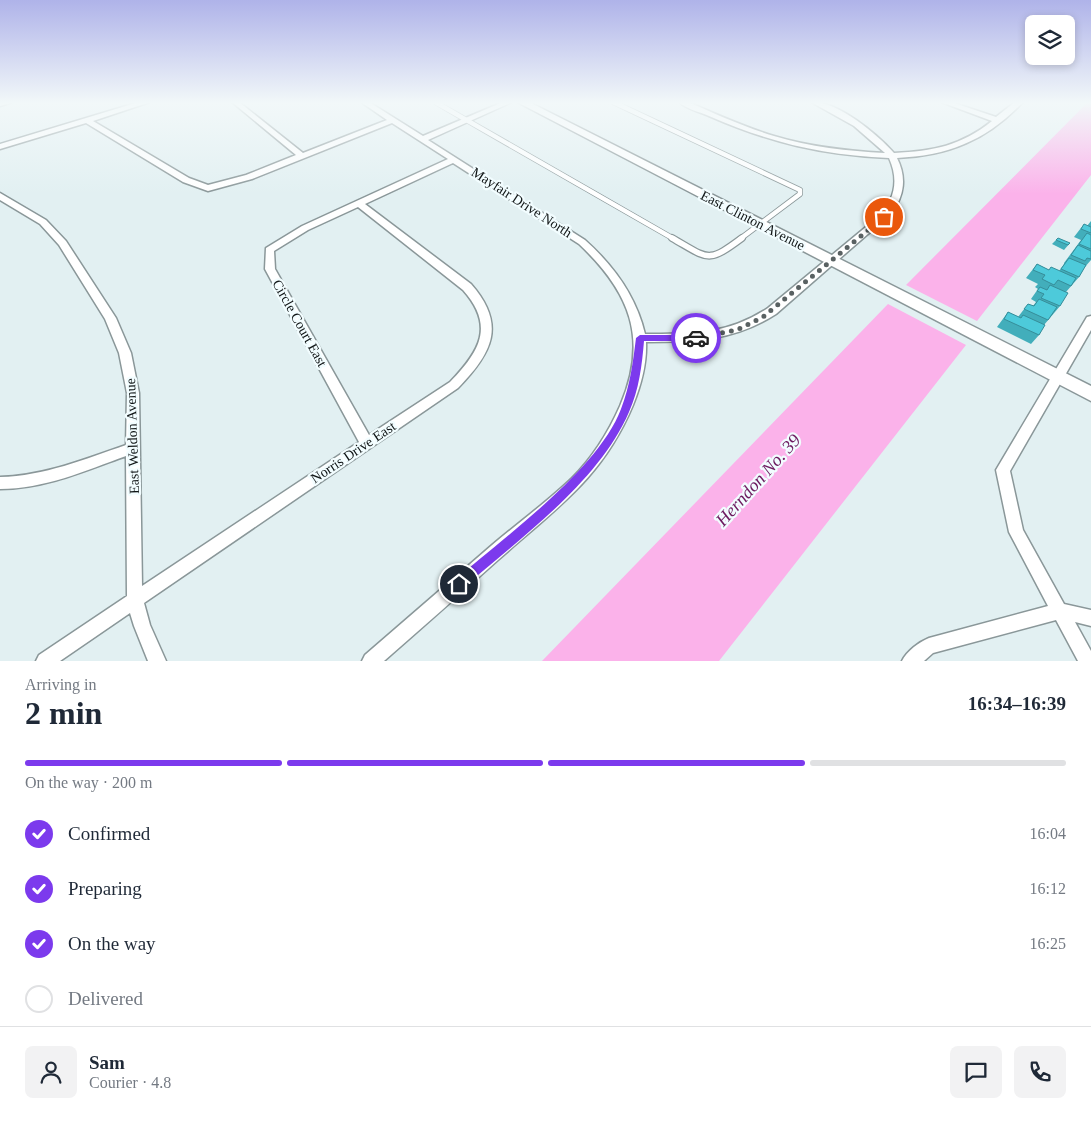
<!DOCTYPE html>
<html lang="en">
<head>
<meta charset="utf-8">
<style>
	body { margin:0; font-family:"Times New Roman",serif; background:#f2f2f3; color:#1f2937; height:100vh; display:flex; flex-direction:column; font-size:19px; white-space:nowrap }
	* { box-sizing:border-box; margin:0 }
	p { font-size:16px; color:#747a83 }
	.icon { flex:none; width:28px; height:28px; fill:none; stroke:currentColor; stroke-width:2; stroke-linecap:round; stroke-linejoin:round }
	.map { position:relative; height:661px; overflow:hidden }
	.side { display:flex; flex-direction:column; background:#fff; flex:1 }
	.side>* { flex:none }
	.controls { position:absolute; left:1025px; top:15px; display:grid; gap:10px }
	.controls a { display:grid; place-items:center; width:50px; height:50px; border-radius:8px; background:#fff; box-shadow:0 2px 8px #0003; font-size:25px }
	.pin { position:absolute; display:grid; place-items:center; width:42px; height:42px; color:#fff; margin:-21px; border:2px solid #fff; border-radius:50%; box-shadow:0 1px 5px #0007 }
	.courier { position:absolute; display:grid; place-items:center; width:50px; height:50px; margin:-25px; border:4px solid #7c3aed; border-radius:50%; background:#fff; color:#222; box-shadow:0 1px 6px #0007 }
	.head em { font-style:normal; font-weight:700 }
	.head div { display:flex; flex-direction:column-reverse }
	.head { display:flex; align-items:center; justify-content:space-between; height:85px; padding:0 25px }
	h1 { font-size:32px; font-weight:700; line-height:38px }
	.bar { display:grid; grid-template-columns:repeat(4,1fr); gap:8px 5px; align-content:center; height:60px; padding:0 25px }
	.bar i { height:6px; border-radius:4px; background:#e0e1e3 }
	.bar .selected { background:#7c3aed }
	.bar p { grid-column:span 4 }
	.line { display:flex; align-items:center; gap:12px; padding:0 25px; border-top:1px solid #e0e1e3 }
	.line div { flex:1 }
	.round { display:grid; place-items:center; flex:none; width:52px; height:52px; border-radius:8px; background:#f2f2f3 }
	ol { padding:0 25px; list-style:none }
	li { display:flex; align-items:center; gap:15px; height:55px }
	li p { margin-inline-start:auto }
	li .icon { padding:5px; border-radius:50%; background:#7c3aed; color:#fff; stroke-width:4 }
	li:last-child { color:#747a83 }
	li i { width:28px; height:28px; border:2px solid #e0e1e3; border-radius:50% }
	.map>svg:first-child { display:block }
	.water { fill:#fbb2ea }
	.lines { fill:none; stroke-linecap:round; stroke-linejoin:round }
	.service-far1-casing { stroke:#8a9799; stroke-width:6 }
	.service-casing { stroke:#8a9799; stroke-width:8 }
	.minor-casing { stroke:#8a9799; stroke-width:3 }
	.secondary-casing { stroke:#8a9799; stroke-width:3 }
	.service-far1 { stroke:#fff; stroke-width:4.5 }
	.service { stroke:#fff; stroke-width:5.5 }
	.minor { fill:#fff; fill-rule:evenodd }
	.secondary { fill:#fff; fill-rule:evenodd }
	.wall { fill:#42aebb }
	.building { fill:#4dcada; stroke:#368d99 }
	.route { fill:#7c3aed }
	.done { stroke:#596162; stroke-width:5; stroke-dasharray:0 9 }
	.labels { text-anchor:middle; stroke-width:4.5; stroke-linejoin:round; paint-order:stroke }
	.street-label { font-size:14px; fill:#0f1415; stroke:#f2fdff }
	.near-water-label { font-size:18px; font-style:italic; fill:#6d1b60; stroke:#f2fdff }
</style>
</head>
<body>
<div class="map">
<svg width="1091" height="661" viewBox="0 0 1091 661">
	<rect width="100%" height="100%" fill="#e2f0f2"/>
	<g class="water">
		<polygon points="1088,102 1091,102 1091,175 977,321 906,285"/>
		<polygon points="888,304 966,345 719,661 542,661"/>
	</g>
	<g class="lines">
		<g class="service-far1-casing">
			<g id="service-far1">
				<polyline points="435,102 674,239"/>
				<polyline points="613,102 800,190 800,194 740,239"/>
			</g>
		</g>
		<g class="service-casing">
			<path id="service" d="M672 238C709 259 707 264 742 238"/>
		</g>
		<g class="minor-casing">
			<g id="minor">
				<polygon points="0,102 13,102 0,106"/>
				<path d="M139 102H150L93 121 189 178 208 185 246 175 296 155 232 102H239L303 153 387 120 361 102H369L423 136 503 102H512L428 140 585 240C614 266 636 296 645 334 692 334 727 335 768 308L878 217C895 200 899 180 889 158 822 155 771 143 709 116 700 112 686 109 679 102H688C716 114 744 127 774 136 810 147 848 151 885 153L854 126 811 102C838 101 877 134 894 153 933 151 961 146 992 121L941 102H951L996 117 1015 102H1023C987 140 949 156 897 158 907 178 904 195 892 213L776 314C734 341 694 342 646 342 647 364 641 385 633 405 602 479 555 509 498 560 460 594 422 628 384 661H362L365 655C407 619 449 582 491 546 518 523 547 502 572 478 593 457 608 433 620 406 649 339 630 292 579 244L453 163 365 204 471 284C507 325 492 353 458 388L144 603 150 625 166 661H148L134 626 130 613 60 661H36L39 655 127 596 126 456C85 471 44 489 0 489V477C44 476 85 459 126 445L127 393 119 353 105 319 59 245 40 224 0 200V193L46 220 66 241 116 318 131 353 139 393 142 586 359 442 265 269 266 248 302 226 448 159 392 123 252 179 208 191 183 182 86 123 0 149V144ZM358 207 463 290C495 326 480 351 450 382L369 435 275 269 274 251 308 230Z"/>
				<path d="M1091 316V330L1010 471 1023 530 1064 604 1091 610V626L1075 622 1091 651V661H1078L1056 620 933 653 924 661H902C907 651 919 642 929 638L1048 606 1009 532 996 470 1087 317Z"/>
			</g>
		</g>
		<g class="secondary-casing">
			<polygon id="secondary" points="517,102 529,102 1091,386 1091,401"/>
		</g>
		<use href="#service-far1" class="service-far1"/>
		<use href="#service" class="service"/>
		<use href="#minor" class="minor"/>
		<use href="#secondary" class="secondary"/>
	</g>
	<g class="wall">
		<polygon points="1091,221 1091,260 1084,268 1079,277 1066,292 1060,306 1044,325 1039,335 1031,344 997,327 1008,312 1018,317 1028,304 1033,306 1036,302 1031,299 1038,289 1035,287 1038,284 1026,278 1037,264 1049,270 1059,271 1064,264 1064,263 1081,240 1074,237 1084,224 1087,226"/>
		<polygon points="1056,240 1070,243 1064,250 1052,244"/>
	</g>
	<g class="building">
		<polygon points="1084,224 1091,227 1091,233 1081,229"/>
		<polygon points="1087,233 1091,235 1091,249 1079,244"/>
		<polygon points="1058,238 1070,243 1068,245 1056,240"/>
		<polygon points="1078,245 1091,251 1091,259 1087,258 1085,261 1071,255"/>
		<polygon points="1069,258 1086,265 1079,277 1061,269"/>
		<polygon points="1037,264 1049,270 1051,267 1076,278 1071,286 1058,280 1054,285 1042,279 1045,275 1033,270"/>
		<polygon points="1050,285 1068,293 1060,306 1041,298 1044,294 1037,291 1040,287 1047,290"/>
		<polygon points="1039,299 1057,307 1048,320 1024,309 1028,304 1034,306"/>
		<polygon points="1008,312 1021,318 1023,315 1045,325 1039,335 1004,319"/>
	</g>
	<linearGradient id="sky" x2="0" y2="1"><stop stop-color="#afb3e9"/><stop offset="0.53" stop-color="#f2f8f9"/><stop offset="1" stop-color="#f2f8f9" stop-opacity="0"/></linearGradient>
	<rect width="1091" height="194" fill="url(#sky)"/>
	<path class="route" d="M640 335H696L700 338 696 341H644C642 365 639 390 629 412 599 482 520 538 463 588H455V580C505 536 598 470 621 409 630 386 633 362 636 338Z"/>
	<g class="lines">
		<polyline class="done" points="696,338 737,330 763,317 884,217"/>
	</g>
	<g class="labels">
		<g class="street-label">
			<text transform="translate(522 202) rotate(33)" y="5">Mayfair Drive North</text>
			<text transform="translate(753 220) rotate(27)" y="5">East Clinton Avenue</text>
			<text transform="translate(300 323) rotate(61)" y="5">Circle Court East</text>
			<text transform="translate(132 436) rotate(-92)" y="5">East Weldon Avenue</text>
			<text transform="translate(353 452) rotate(-34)" y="5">Norris Drive East</text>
		</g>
		<g class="near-water-label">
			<text transform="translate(758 480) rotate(-48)" y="6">Herndon No. 39</text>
		</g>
	</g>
</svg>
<div class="controls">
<a><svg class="icon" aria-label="layers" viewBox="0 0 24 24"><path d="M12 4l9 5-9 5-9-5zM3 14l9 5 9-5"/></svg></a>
</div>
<div class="pin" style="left:884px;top:217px;background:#ea580c"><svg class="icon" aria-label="bag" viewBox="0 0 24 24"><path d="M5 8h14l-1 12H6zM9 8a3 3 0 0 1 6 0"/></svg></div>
<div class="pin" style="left:459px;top:584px;background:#1f2937"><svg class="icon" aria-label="home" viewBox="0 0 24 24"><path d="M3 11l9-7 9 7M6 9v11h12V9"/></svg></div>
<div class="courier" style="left:696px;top:338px"><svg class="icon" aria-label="car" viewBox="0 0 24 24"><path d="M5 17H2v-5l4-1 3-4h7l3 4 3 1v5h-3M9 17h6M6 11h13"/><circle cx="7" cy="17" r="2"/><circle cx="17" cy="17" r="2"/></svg></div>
</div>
<section class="side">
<div class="head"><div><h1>2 min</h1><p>Arriving in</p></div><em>16:34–16:39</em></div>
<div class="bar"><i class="selected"></i><i class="selected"></i><i class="selected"></i><i></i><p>On the way · 200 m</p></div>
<ol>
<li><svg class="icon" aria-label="check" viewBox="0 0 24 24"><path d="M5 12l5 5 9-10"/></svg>Confirmed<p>16:04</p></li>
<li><svg class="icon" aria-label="check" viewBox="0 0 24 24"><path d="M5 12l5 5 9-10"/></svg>Preparing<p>16:12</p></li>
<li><svg class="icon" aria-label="check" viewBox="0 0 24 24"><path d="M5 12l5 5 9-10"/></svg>On the way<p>16:25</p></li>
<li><i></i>Delivered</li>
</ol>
<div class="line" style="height:90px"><a class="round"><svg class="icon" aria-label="person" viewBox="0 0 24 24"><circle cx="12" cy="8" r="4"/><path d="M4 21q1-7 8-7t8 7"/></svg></a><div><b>Sam</b><p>Courier · 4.8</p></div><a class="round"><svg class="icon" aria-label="chat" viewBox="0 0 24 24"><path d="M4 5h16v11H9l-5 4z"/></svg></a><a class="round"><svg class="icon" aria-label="phone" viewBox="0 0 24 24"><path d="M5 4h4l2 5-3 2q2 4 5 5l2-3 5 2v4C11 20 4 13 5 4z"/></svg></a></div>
</section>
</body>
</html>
